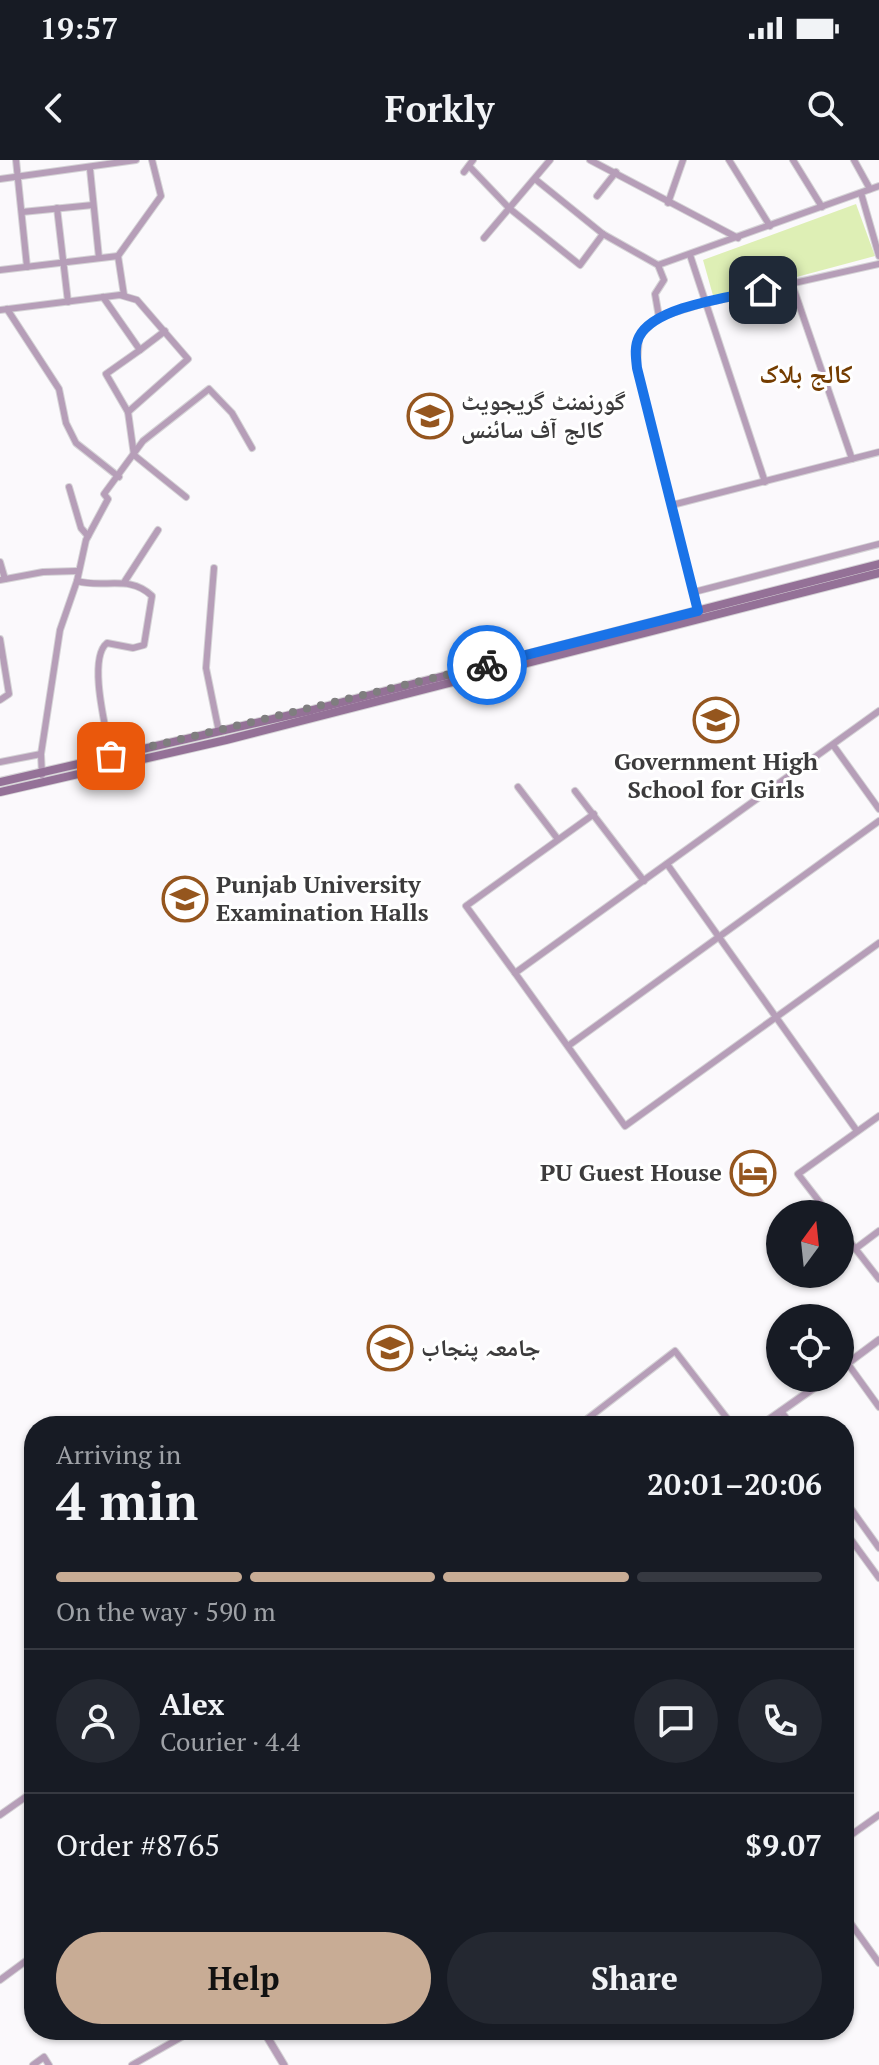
<!DOCTYPE html>
<html lang="en">
<head>
<meta charset="utf-8">
<style>
	body { margin:0; font-family:"PT Serif","Noto Naskh Arabic",serif; background:#242831; color:#f1f3f6; height:100vh; display:flex; flex-direction:column; font-size:30px; white-space:nowrap }
	* { box-sizing:border-box; margin:0 }
	p { font-size:26px; color:#9ea1a6 }
	.icon { flex:none; width:44px; height:44px; fill:none; stroke:currentColor; stroke-width:2; stroke-linecap:round; stroke-linejoin:round }
	.map { position:relative; flex:1; overflow:hidden }
	.sheet { position:absolute; left:24px; top:1256px; width:830px; height:624px; display:flex; flex-direction:column; background:#171b24; border-radius:32px; box-shadow:0 2px 6px #0004 }
	.sheet>* { flex:none }
	.needle { width:52px; rotate:15deg }
	.buttons { position:absolute; left:766px; top:1040px; display:grid; gap:16px }
	.buttons a { display:grid; place-items:center; width:88px; height:88px; border-radius:50%; background:#171b24; box-shadow:0 2px 6px #0004; font-size:40px }
	.pin { position:absolute; display:grid; place-items:center; width:68px; height:68px; color:#fff; margin:-34px; border-radius:16px; box-shadow:0 4px 12px #0006 }
	.courier { position:absolute; display:grid; place-items:center; width:80px; height:80px; margin:-40px; border:6px solid #1a73e8; border-radius:50%; background:#fff; color:#222; box-shadow:0 2px 10px #0007 }
	.headline em { font-style:normal; font-weight:700 }
	.headline div { display:flex; flex-direction:column-reverse }
	.headline { display:flex; align-items:center; justify-content:space-between; height:136px; padding:0 32px }
	h1 { font-size:52px; font-weight:700; line-height:60px }
	.bar { display:grid; grid-template-columns:repeat(4,1fr); gap:12px 8px; align-content:center; height:96px; padding:0 32px }
	.bar i { height:10px; border-radius:6px; background:#363941 }
	.bar .selected { background:#c8ac95 }
	.bar p { grid-column:span 4 }
	.line { display:flex; align-items:center; gap:20px; padding:0 32px; border-top:2px solid #363941 }
	.line div { flex:1 }
	.round { display:grid; place-items:center; flex:none; width:84px; height:84px; border-radius:42px; background:#242831 }
	.action { display:flex; gap:16px; margin-top:auto; padding:16px 32px }
	.action a { flex:1; height:92px; border-radius:48px; background:#c8ac95; color:#111; font-size:32px; font-weight:700; line-height:92px; text-align:center }
	.action a+a { background:#242831; color:#f1f3f6 }
	.status { display:flex; justify-content:space-between; align-items:center; height:56px; padding:0 40px; background:#171b24; direction:ltr }
	.status svg { height:22px; fill:currentColor }
	header { display:flex; justify-content:space-between; align-items:center; height:104px; padding:0 32px; background:#171b24; font-size:36px; font-weight:700 }
	.map>svg:first-child { display:block }
	.green { fill:#deefb5 }
	.lines { fill:none; stroke-linecap:round; stroke-linejoin:round }
	.minor-casing { stroke:#d5d3d6; stroke-width:8 }
	.tertiary-casing { stroke:#d5d3d6; stroke-width:9 }
	.secondary-casing { stroke:#d5d3d6; stroke-width:10 }
	.minor { stroke:#b69eb8; stroke-width:6 }
	.tertiary { stroke:#b69eb8; stroke-width:7 }
	.secondary { stroke:#947197; stroke-width:8 }
	.done { stroke:#7f7e7f; stroke-width:8; stroke-dasharray:0 14.4 }
	.route { stroke:#1a73e8; stroke-width:10 }
	.labels { text-anchor:middle; stroke-width:6; stroke-linejoin:round; paint-order:stroke }
	.poi-label { font-size:24px; font-weight:bold; fill:#3c3b3c; stroke:#fff; text-anchor:start }
	.neighbourhood-label { font-size:26px; font-weight:bold; fill:#743c00; stroke:#fff }
</style>
</head>
<body>
<div class="status"><b>19:57</b><svg viewBox="0 0 49 12"><path d="M0 12V9h3v3zM5 12V6h3v6zM10 12V3h3v9zM15 12V0h3v12zM26 1h20v11H26zM47 4h2v5h-2z"/></svg></div>
<header><svg class="icon" aria-label="back" viewBox="0 0 24 24"><path d="M15 5l-7 7 7 7"/></svg>Forkly<svg class="icon" aria-label="search" viewBox="0 0 24 24"><circle cx="10" cy="10" r="6"/><path d="M15 15l6 6"/></svg></header>
<div class="map">
<svg width="879" height="1905" viewBox="0 0 879 1905">
	<rect width="100%" height="100%" fill="#fbf9fc"/>
	<polygon class="green" points="856,44 875,96 714,139 703,100"/>
	<g class="lines">
		<g class="minor-casing">
			<g id="minor">
				<polyline points="16,0 27,107"/>
				<polyline points="590,0 738,78"/>
				<polyline points="729,0 770,66"/>
				<polyline points="793,0 822,47"/>
				<polyline points="854,0 870,29"/>
				<polyline points="469,6 509,48 580,105 603,74"/>
				<polyline points="90,9 99,98"/>
				<polyline points="464,12 473,0"/>
				<polyline points="0,19 136,0"/>
				<polyline points="535,19 603,74 658,105 664,120 655,134 659,157"/>
				<polyline points="861,33 879,96"/>
				<polyline points="597,36 616,12"/>
				<polyline points="668,43 683,0"/>
				<polyline points="57,48 68,142"/>
				<polyline points="22,52 93,45"/>
				<polyline points="484,78 550,0"/>
				<polyline points="690,95 765,322"/>
				<polyline points="118,96 124,135"/>
				<polyline points="658,105 879,26"/>
				<polyline points="0,110 118,96 161,36 152,0"/>
				<polyline points="792,124 852,299"/>
				<polyline points="103,137 140,190 106,214 128,252 134,295 186,337"/>
				<polyline points="7,149 59,229 66,263 76,283 119,317"/>
				<polyline points="0,150 120,135 137,140 188,199 128,252"/>
				<polyline points="140,190 165,171"/>
				<polyline points="69,327 81,368 88,376"/>
				<polyline points="672,345 879,292"/>
				<polyline points="0,402 5,419"/>
				<polyline points="214,408 206,508 219,572"/>
				<polyline points="0,420 43,412 77,411"/>
				<path d="M77 421C104 429 129 414 152 436L144 485 133 488 107 483C87 499 107 572 111 596"/>
				<polyline points="125,421 158,370"/>
				<polyline points="694,432 879,384"/>
				<polyline points="698,451 637,208 639,176 659,157 705,143 879,104"/>
				<polyline points="0,479 9,534 0,540"/>
				<polyline points="833,585 879,649"/>
				<polyline points="0,602 41,594"/>
				<polyline points="42,615 41,594 60,470 77,421 86,380 108,339 104,334 143,281 209,229 232,253 252,288"/>
				<polyline points="518,627 557,678"/>
				<polyline points="575,631 644,721"/>
				<polyline points="594,654 466,746 515,813 879,551"/>
				<polyline points="667,704 857,971"/>
				<polyline points="515,813 625,966 879,783"/>
				<polyline points="568,886 879,661"/>
				<polyline points="829,1054 798,1014 879,956"/>
				<polyline points="840,1069 879,1119"/>
				<polyline points="855,1089 879,1071"/>
				<polyline points="848,1204 879,1247"/>
				<polyline points="781,1251 792,1266"/>
				<polyline points="578,1266 675,1191 733,1266"/>
				<polyline points="844,1339 879,1388"/>
				<polyline points="844,1370 879,1418"/>
				<polyline points="0,1655 34,1631"/>
				<polyline points="844,1680 879,1655"/>
				<polyline points="844,1754 879,1803"/>
				<polyline points="0,1820 34,1795"/>
				<polyline points="33,1905 44,1897 49,1905"/>
				<polyline points="132,1905 194,1870"/>
			</g>
		</g>
		<g class="tertiary-casing">
			<g id="tertiary">
				<polyline points="840,1209 879,1180"/>
				<polyline points="760,1266 828,1218"/>
				<polyline points="263,1870 284,1905"/>
			</g>
		</g>
		<g class="secondary-casing">
			<g id="secondary">
				<polyline points="0,622 312,550 879,404"/>
				<polyline points="0,632 226,580 879,413"/>
			</g>
		</g>
		<use href="#minor" class="minor"/>
		<use href="#tertiary" class="tertiary"/>
		<use href="#secondary" class="secondary"/>
	</g>
	<g class="lines">
		<polyline class="done" points="111,596 487,505"/>
		<path class="route" d="M487 505 698 451 637 208C636 198 634 187 639 177 654 146 732 137 763 130"/>
	</g>
	<defs>
		<g id="school-ring" transform="scale(2.3)"><circle r="9.5" fill="#fff" stroke="#95561e" stroke-width="1.5"/><path d="M0-5L7-2L0 1L-7-2ZM-4 1L0 2.5L4 1V4Q0 6-4 4Z" fill="#95561e"/></g>
		<g id="hotel-ring" transform="scale(2.3)"><circle r="9.5" fill="#fff" stroke="#95561e" stroke-width="1.5"/><path d="M-6-4.5h1.5V1H6V5H4.5V3h-9V5H-6ZM-4 0a1.8 1.8 0 1 1 3.6 0ZM.5 0V-2.5h3Q6-2.5 6 0Z" fill="#95561e"/></g>
		<g id="university-ring" transform="scale(2.3)"><circle r="9.5" fill="#fff" stroke="#95561e" stroke-width="1.5"/><path d="M0-5L7-2L0 1L-7-2ZM-4 1L0 2.5L4 1V4Q0 6-4 4Z" fill="#95561e"/></g>
	</defs>
	<g fill-rule="evenodd">
		<use href="#school-ring" x="430" y="256"/>
		<use href="#school-ring" x="716" y="560"/>
		<use href="#school-ring" x="185" y="739"/>
		<use href="#hotel-ring" x="753" y="1013"/>
		<use href="#university-ring" x="390" y="1188"/>
	</g>
	<g class="labels">
		<g class="poi-label">
			<text x="461" y="250">گورنمنٹ گریجویٹ<tspan x="461" dy="28">کالج آف سائنس</tspan></text>
			<text x="716" y="610" text-anchor="middle">Government High<tspan x="716" dy="28">School for Girls</tspan></text>
			<text x="216" y="733">Punjab University<tspan x="216" dy="28">Examination Halls</tspan></text>
			<text x="722" y="1021" text-anchor="end">PU Guest House</text>
			<text x="421" y="1196">جامعہ پنجاب</text>
		</g>
		<g class="neighbourhood-label">
			<text x="806" y="223">کالج بلاک</text>
		</g>
	</g>
</svg>
<div class="buttons">
<a><svg class="needle" viewBox="-14 -14 28 28"><path d="M0-13l5 13h-10z" fill="#e53935"/><path d="M0 13l5-13h-10z" fill="#9ea1a6"/></svg></a>
<a><svg class="icon" aria-label="locate" viewBox="0 0 24 24"><circle cx="12" cy="12" r="6"/><path d="M12 2v4M12 18v4M2 12h4M18 12h4"/></svg></a>
</div>
<div class="pin" style="left:111px;top:596px;background:#ea580c"><svg class="icon" aria-label="bag" viewBox="0 0 24 24"><path d="M5 8h14l-1 12H6zM9 8a3 3 0 0 1 6 0"/></svg></div>
<div class="pin" style="left:763px;top:130px;background:#1f2937"><svg class="icon" aria-label="home" viewBox="0 0 24 24"><path d="M3 11l9-7 9 7M6 9v11h12V9"/></svg></div>
<div class="courier" style="left:487px;top:505px"><svg class="icon" aria-label="bike" viewBox="0 0 24 24"><circle cx="6" cy="16" r="4"/><circle cx="18" cy="16" r="4"/><path d="M6 16l4-8h5l3 8M10 8l3 8H6M13 5h3"/></svg></div>
<section class="sheet">
<div class="headline"><div><h1>4 min</h1><p>Arriving in</p></div><em>20:01–20:06</em></div>
<div class="bar"><i class="selected"></i><i class="selected"></i><i class="selected"></i><i></i><p>On the way · 590 m</p></div>
<div class="line" style="height:144px"><a class="round"><svg class="icon" aria-label="person" viewBox="0 0 24 24"><circle cx="12" cy="8" r="4"/><path d="M4 21q1-7 8-7t8 7"/></svg></a><div><b>Alex</b><p>Courier · 4.4</p></div><a class="round"><svg class="icon" aria-label="chat" viewBox="0 0 24 24"><path d="M4 5h16v11H9l-5 4z"/></svg></a><a class="round"><svg class="icon" aria-label="phone" viewBox="0 0 24 24"><path d="M5 4h4l2 5-3 2q2 4 5 5l2-3 5 2v4C11 20 4 13 5 4z"/></svg></a></div>
<div class="line" style="height:104px"><div>Order #8765</div><b>$9.07</b></div>
<div class="action"><a>Help</a><a>Share</a></div>
</section>
</div>
</body>
</html>
